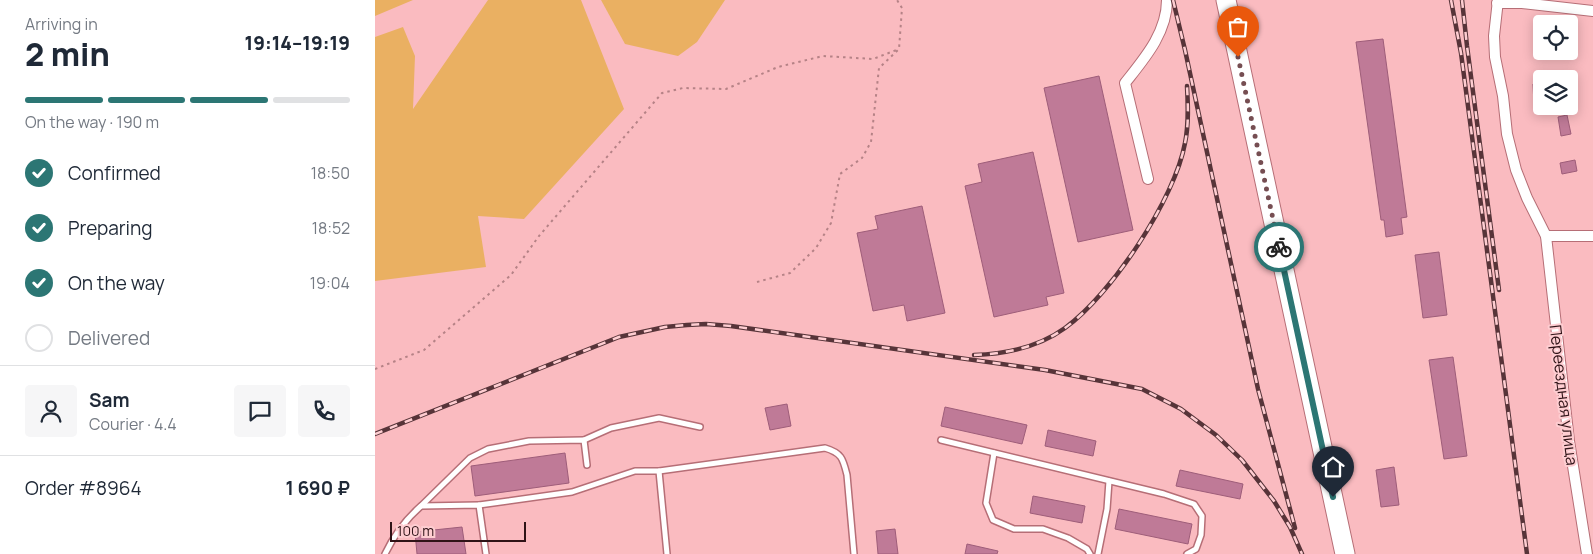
<!DOCTYPE html>
<html lang="en">
<head>
<meta charset="utf-8">
<style>
	body { margin:0; font-family:Manrope,sans-serif; background:#f6f6f7; color:#1f2937; height:100vh; display:flex; flex-direction:column; font-size:19px; white-space:nowrap }
	* { box-sizing:border-box; margin:0 }
	p { font-size:16px; color:#747a83 }
	.icon { flex:none; width:28px; height:28px; fill:none; stroke:currentColor; stroke-width:2; stroke-linecap:round; stroke-linejoin:round }
	.map { position:relative; flex:1; overflow:hidden }
	.sheet { display:flex; flex-direction:column; background:#fff; width:375px }
	.sheet>* { flex:none }
	.fabs { position:absolute; left:1158px; top:15px; display:grid; gap:10px }
	.fabs a { display:grid; place-items:center; width:45px; height:45px; border-radius:5px; background:#fff; box-shadow:0 2px 12px #0003; font-size:25px }
	.scale { position:absolute; left:15px; bottom:12px; width:136px; box-sizing:border-box; padding-left:5px; border:2px solid #2f1317; border-top:0; font-size:14px; line-height:18px; white-space:nowrap; color:#2f1317; -webkit-text-stroke:4px #fecdd1; paint-order:stroke }
	.pin { position:absolute; display:grid; place-items:center; width:42px; height:42px; color:#fff; margin:-51px -21px; border-radius:50% 50% 50% 0; rotate:-45deg; box-shadow:0 0 5px #0007 }
	.pin .icon { rotate:45deg }
	.courier { position:absolute; display:grid; place-items:center; width:50px; height:50px; margin:-25px; border:4px solid #2c7674; border-radius:50%; background:#fff; color:#222; box-shadow:0 1px 6px #0007 }
	.summary em { font-style:normal; font-weight:800 }
	.summary div { display:flex; flex-direction:column-reverse }
	.summary { display:flex; align-items:center; justify-content:space-between; height:85px; padding:0 25px }
	h1 { font-size:32px; font-weight:800; line-height:38px }
	.bar { display:grid; grid-template-columns:repeat(4,1fr); gap:8px 5px; align-content:center; height:60px; padding:0 25px }
	.bar i { height:6px; border-radius:4px; background:#e0e1e3 }
	.bar .current { background:#2c7674 }
	.bar p { grid-column:span 4 }
	.line { display:flex; align-items:center; gap:12px; padding:0 25px; border-top:1px solid #e0e1e3 }
	.line div { flex:1 }
	.round { display:grid; place-items:center; flex:none; width:52px; height:52px; border-radius:5px; background:#f6f6f7 }
	ol { padding:0 25px; list-style:none }
	li { display:flex; align-items:center; gap:15px; height:55px }
	li p { margin-inline-start:auto }
	li .icon { padding:5px; border-radius:50%; background:#2c7674; color:#fff; stroke-width:4 }
	li:last-child { color:#747a83 }
	li i { width:28px; height:28px; border:2px solid #e0e1e3; border-radius:50% }
	main { display:flex; flex:1; min-height:0 }
	.map>svg:first-child { display:block }
	.green { fill:#eab062 }
	.building { fill:#bf7a97; stroke:#9e5d79 }
	.lines { fill:none; stroke-linecap:round; stroke-linejoin:round }
	.lane-casing { stroke:#b66e76; stroke-width:8 }
	.street-casing { stroke:#b66e76; stroke-width:12 }
	.highway-casing { stroke:#b66e76; stroke-width:21 }
	.path { stroke:#b58286; stroke-width:2; stroke-dasharray:2.5 4; stroke-linecap:butt }
	.lane { stroke:#fff; stroke-width:5 }
	.street { stroke:#fff; stroke-width:10 }
	.highway { stroke:#fff; stroke-width:19 }
	.rail-casing { stroke:#573439; stroke-width:4.5 }
	.rail { stroke:#fecdd1; stroke-width:2.5; stroke-dasharray:8; stroke-linecap:butt }
	.done { stroke:#764e52; stroke-width:5; stroke-dasharray:0 9 }
	.route { stroke:#2c7674; stroke-width:6 }
	.labels { text-anchor:middle; stroke-width:4; stroke-linejoin:round; paint-order:stroke }
	.street-label { font-size:16px; fill:#2f1317; stroke:#fecdd1 }
</style>
</head>
<body>
<main>
<section class="sheet">
<div class="summary"><div><h1>2 min</h1><p>Arriving in</p></div><em>19:14–19:19</em></div>
<div class="bar"><i class="current"></i><i class="current"></i><i class="current"></i><i></i><p>On the way · 190 m</p></div>
<ol>
<li><svg class="icon" aria-label="check" viewBox="0 0 24 24"><path d="M5 12l5 5 9-10"/></svg>Confirmed<p>18:50</p></li>
<li><svg class="icon" aria-label="check" viewBox="0 0 24 24"><path d="M5 12l5 5 9-10"/></svg>Preparing<p>18:52</p></li>
<li><svg class="icon" aria-label="check" viewBox="0 0 24 24"><path d="M5 12l5 5 9-10"/></svg>On the way<p>19:04</p></li>
<li><i></i>Delivered</li>
</ol>
<div class="line" style="height:90px"><a class="round"><svg class="icon" aria-label="person" viewBox="0 0 24 24"><circle cx="12" cy="8" r="4"/><path d="M4 21q1-7 8-7t8 7"/></svg></a><div><b>Sam</b><p>Courier · 4.4</p></div><a class="round"><svg class="icon" aria-label="chat" viewBox="0 0 24 24"><path d="M4 5h16v11H9l-5 4z"/></svg></a><a class="round"><svg class="icon" aria-label="phone" viewBox="0 0 24 24"><path d="M5 4h4l2 5-3 2q2 4 5 5l2-3 5 2v4C11 20 4 13 5 4z"/></svg></a></div>
<div class="line" style="height:65px"><div>Order #8964</div><b>1 690 ₽</b></div>
</section>
<div class="map">
<svg width="1218" height="554" viewBox="0 0 1218 554">
	<rect width="100%" height="100%" fill="#fabbc0"/>
	<g class="green">
		<polygon points="0,0 38,0 0,16"/>
		<polygon points="113,0 206,0 249,109 149,219 103,216 111,267 0,281 0,37 28,27 40,56 38,109"/>
		<polygon points="226,0 350,0 322,42 303,56 250,44"/>
	</g>
	<g class="building">
		<polygon points="1008,39 1032,217 1026,218 1028,234 1011,237 1009,220 1006,220 981,42"/>
		<polygon points="724,76 758,230 703,242 669,88"/>
		<polygon points="1166,83 1166,104 1159,105 1158,84"/>
		<polygon points="1192,115 1196,134 1186,136 1183,117"/>
		<polygon points="658,152 689,293 671,297 673,305 619,317 590,186 607,182 603,164"/>
		<polygon points="1200,160 1202,171 1187,174 1185,163"/>
		<polygon points="547,206 570,313 532,321 529,305 498,311 482,233 503,229 500,216"/>
		<polygon points="1064,252 1072,315 1048,318 1040,255"/>
		<polygon points="1078,357 1092,456 1069,459 1054,360"/>
		<polygon points="412,404 416,426 395,430 390,408"/>
		<polygon points="570,407 652,425 647,444 566,426"/>
		<polygon points="673,430 721,441 718,456 670,446"/>
		<polygon points="190,453 194,483 100,496 96,466"/>
		<polygon points="1019,467 1024,505 1006,507 1001,470"/>
		<polygon points="805,470 868,484 865,499 801,486"/>
		<polygon points="658,496 710,506 707,523 655,513"/>
		<polygon points="744,509 817,524 813,544 740,529"/>
		<polygon points="87,527 91,554 42,554 40,532"/>
		<polygon points="520,529 523,554 503,554 501,531"/>
		<polygon points="592,544 623,551 622,554 590,554"/>
	</g>
	<g class="lines">
		<g class="lane-casing">
			<g id="lane">
				<polyline points="209,440 236,428 284,418 325,427"/>
				<polyline points="566,440 789,494 819,504 827,516 826,535 821,549 812,554"/>
				<polyline points="619,453 611,503 618,520 639,529 668,529 693,538 712,549 715,554"/>
				<polyline points="284,471 292,554"/>
				<path d="M104 505 197 492 260 471H284L450 448C467 453 468 459 472 475L479 554"/>
				<polyline points="46,506 95,458 113,449 154,441 209,440 212,465"/>
				<path d="M10 554C19 535 30 520 46 506L104 505 111 554"/>
				<polyline points="723,554 732,509 734,481"/>
			</g>
		</g>
		<g class="street-casing">
			<g id="street">
				<polyline points="1123,0 1119,36 1120,57 1128,96 1132,134 1141,170 1152,198 1171,236 1194,441 1212,554"/>
				<polyline points="1122,3 1147,3 1218,11"/>
				<path d="M773 179 750 83C769 59 792 33 792 0"/>
				<polyline points="1171,236 1218,236"/>
			</g>
		</g>
		<g class="highway-casing">
			<polyline id="highway" points="851,0 970,554"/>
		</g>
		<g class="path">
			<polyline points="382,282 415,273 441,248 456,223 465,174 487,158 496,142 504,68 524,49 527,8 522,0"/>
			<polyline points="0,369 49,350 136,275 164,236 287,93 308,88 351,89 403,67 448,56 498,59 524,49"/>
		</g>
		<use href="#lane" class="lane"/>
		<use href="#street" class="street"/>
		<use href="#highway" class="highway"/>
		<g class="rail-casing">
			<g id="rail">
				<polyline points="798,0 810,50 883,389 920,528"/>
				<polyline points="1076,0 1086,53 1152,554"/>
				<polyline points="1087,0 1092,46 1124,290"/>
				<path d="M599 355C630 354 664 347 690 328 736 295 800 199 810 143 814 124 813 104 812 86"/>
				<polyline points="0,434 244,337 290,327 312,325 331,324 356,326 670,370 767,389 806,409 841,435 867,460 899,501 915,527 927,554"/>
			</g>
		</g>
		<use href="#rail" class="rail"/>
	</g>
	<g class="lines">
		<polyline class="done" points="863,57 904,247"/>
		<polyline class="route" points="904,247 958,497"/>
	</g>
	<g class="labels">
		<g class="street-label">
			<text transform="translate(1189 395) rotate(83)" y="6">Переездная улица</text>
		</g>
	</g>
</svg>
<div class="fabs">
<a><svg class="icon" aria-label="locate" viewBox="0 0 24 24"><circle cx="12" cy="12" r="6"/><path d="M12 2v4M12 18v4M2 12h4M18 12h4"/></svg></a>
<a><svg class="icon" aria-label="layers" viewBox="0 0 24 24"><path d="M12 4l9 5-9 5-9-5zM3 14l9 5 9-5"/></svg></a>
</div>
<div class="scale">100 m</div>
<div class="pin" style="left:863px;top:57px;background:#ea580c"><svg class="icon" aria-label="bag" viewBox="0 0 24 24"><path d="M5 8h14l-1 12H6zM9 8a3 3 0 0 1 6 0"/></svg></div>
<div class="pin" style="left:958px;top:497px;background:#1f2937"><svg class="icon" aria-label="home" viewBox="0 0 24 24"><path d="M3 11l9-7 9 7M6 9v11h12V9"/></svg></div>
<div class="courier" style="left:904px;top:247px"><svg class="icon" aria-label="bike" viewBox="0 0 24 24"><circle cx="6" cy="16" r="4"/><circle cx="18" cy="16" r="4"/><path d="M6 16l4-8h5l3 8M10 8l3 8H6M13 5h3"/></svg></div>
</div>
</main>
</body>
</html>
